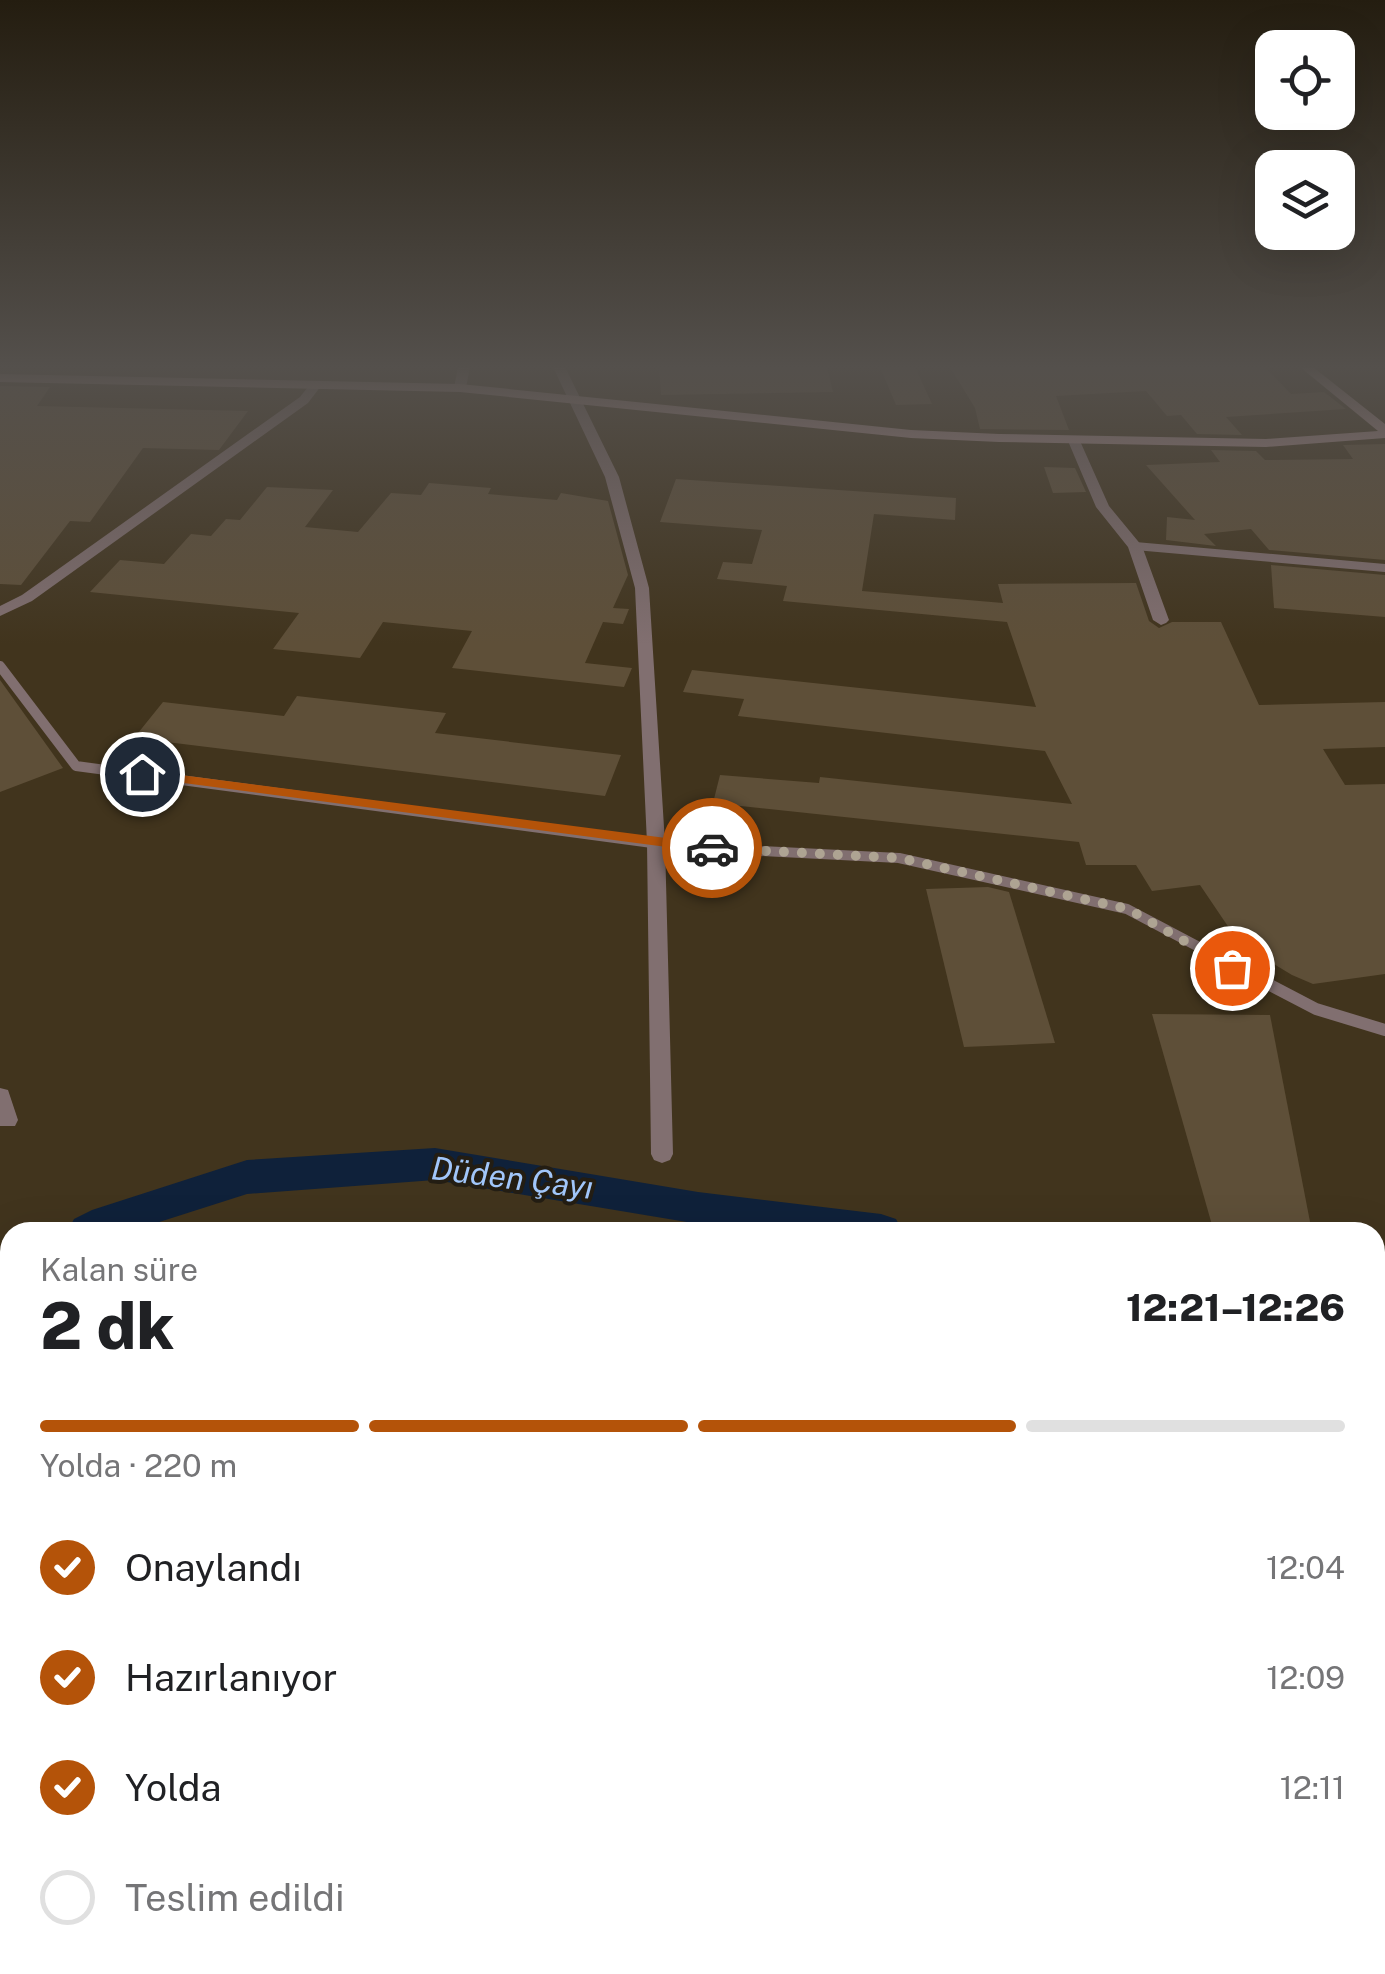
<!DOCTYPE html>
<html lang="tr">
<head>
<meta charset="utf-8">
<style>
	body { margin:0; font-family:"Public Sans",sans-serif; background:#f6f6f6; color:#202124; height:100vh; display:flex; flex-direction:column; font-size:38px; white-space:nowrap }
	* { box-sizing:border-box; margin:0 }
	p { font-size:32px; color:#757577 }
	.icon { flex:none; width:55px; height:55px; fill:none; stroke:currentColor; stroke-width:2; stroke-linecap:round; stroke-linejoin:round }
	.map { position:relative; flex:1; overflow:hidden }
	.panel { position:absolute; left:0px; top:1222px; width:1385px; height:752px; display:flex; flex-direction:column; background:#fff; border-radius:30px 30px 0 0; box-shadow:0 10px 40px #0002 }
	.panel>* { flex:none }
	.controls { position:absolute; left:1255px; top:30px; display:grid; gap:20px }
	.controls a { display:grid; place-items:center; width:100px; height:100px; border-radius:20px; background:#fff; box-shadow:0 10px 40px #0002; font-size:50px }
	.pin { position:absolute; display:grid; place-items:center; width:85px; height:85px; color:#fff; margin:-42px; border:5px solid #fff; border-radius:50%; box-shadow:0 2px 10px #0007 }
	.courier { position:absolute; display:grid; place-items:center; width:100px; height:100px; margin:-50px; border:8px solid #b45309; border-radius:50%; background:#fff; color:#222; box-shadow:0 2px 12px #0007 }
	.overview em { font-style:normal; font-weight:800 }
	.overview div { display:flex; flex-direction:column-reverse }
	.overview { display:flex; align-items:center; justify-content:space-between; height:170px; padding:0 40px }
	h1 { font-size:65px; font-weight:800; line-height:75px }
	.bar { display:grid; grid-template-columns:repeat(4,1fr); gap:15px 10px; align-content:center; height:120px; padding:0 40px }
	.bar i { height:12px; border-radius:8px; background:#e0e0e0 }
	.bar .active { background:#b45309 }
	.bar p { grid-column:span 4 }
	ol { padding:0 40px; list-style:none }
	li { display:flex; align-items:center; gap:30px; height:110px }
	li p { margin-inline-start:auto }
	li .icon { padding:10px; border-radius:50%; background:#b45309; color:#fff; stroke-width:4 }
	li:last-child { color:#757577 }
	li i { width:55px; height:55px; border:5px solid #e0e0e0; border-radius:50% }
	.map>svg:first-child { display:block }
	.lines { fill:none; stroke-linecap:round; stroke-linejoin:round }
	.river { fill:#0f213a; fill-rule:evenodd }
	.building { fill:#5e4f38 }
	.lane-far2 { stroke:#816f70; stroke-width:8 }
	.lane-far1 { stroke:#816f70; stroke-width:10 }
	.lane { stroke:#816f70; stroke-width:12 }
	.street { fill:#816f70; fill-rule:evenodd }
	.secondary { fill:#ab8e91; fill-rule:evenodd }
	.route { fill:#b45309 }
	.done { stroke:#aea493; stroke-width:10; stroke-dasharray:0 18 }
	.labels { text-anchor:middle; stroke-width:8; stroke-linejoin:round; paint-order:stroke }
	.water-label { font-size:32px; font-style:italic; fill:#a1c6fa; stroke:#231d13 }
</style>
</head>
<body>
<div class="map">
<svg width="1385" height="1974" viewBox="0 0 1385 1974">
	<rect width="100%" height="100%" fill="#41341d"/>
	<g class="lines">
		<g class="river">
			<polygon points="435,1148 698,1192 881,1214 896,1219 903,1232 747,1232 435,1180 247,1194 128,1232 67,1232 74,1219 92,1210 247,1160"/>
			<polygon points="10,1260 10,1300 0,1304 0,1264"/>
			<polygon points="1375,1343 1385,1346 1385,1388 1375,1385"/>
		</g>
	</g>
	<g class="building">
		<polygon points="659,367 827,367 833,392 661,395"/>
		<polygon points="880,367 915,367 932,404 896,405"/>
		<polygon points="950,367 1265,367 1291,394 1324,392 1346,409 1226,417 1242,435 1197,434 1181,415 1167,416 1146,391 1056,396 1069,430 980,429 975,408"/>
		<polygon points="0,386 50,387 37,406 248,411 219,450 143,448 90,522 70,521 21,585 0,584"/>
		<polygon points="1385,444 1385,560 1269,550 1251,529 1204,534 1216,546 1166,540 1167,517 1195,520 1146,465 1220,462 1211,450 1256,451 1265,460 1353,459 1343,445"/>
		<polygon points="1044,467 1075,468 1086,492 1053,493"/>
		<polygon points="676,479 956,498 955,520 874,514 862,591 1003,603 998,584 1136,583 1149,621 1159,628 1172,622 1221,622 1259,705 1385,702 1385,747 1323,749 1345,785 1385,784 1385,974 1313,984 1292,975 1254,952 1246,953 1200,885 1152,891 1136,865 1086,865 1079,842 713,803 720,775 819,783 820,777 1072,804 1045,751 738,716 744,699 683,692 692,670 1036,707 1007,622 783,601 787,586 717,579 723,562 752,564 762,530 660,522"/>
		<polygon points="429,483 491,488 488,494 557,500 561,493 608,501 628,575 613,608 629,609 623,624 603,622 585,663 632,668 624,687 452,668 472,631 383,622 360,658 273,649 299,613 90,592 120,560 164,564 191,534 211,536 226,519 240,520 267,487 333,490 305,527 358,532 391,493 421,495"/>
		<polygon points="1271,565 1385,575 1385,617 1274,608"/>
		<polygon points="0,680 63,768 0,792"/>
		<polygon points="297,696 446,713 435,733 621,755 605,796 134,738 163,702 284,716"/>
		<polygon points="988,887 1009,892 1055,1043 964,1047 926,889"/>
		<polygon points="1152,1014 1270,1015 1312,1232 1214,1232"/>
	</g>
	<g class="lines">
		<polyline class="lane-far2" points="1135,546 1385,568"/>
		<polyline class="lane-far1" points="0,666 76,766 682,847 899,858 1127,909 1233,965"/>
		<polyline class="lane" points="1228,963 1316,1009 1385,1030"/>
		<g class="street">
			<polygon points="458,367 470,367 466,388 460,392 454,388"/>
			<polygon points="553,367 565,367 619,477 649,588 665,843 673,1154 670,1160 662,1163 654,1160 651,1154 647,843 635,588 605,477"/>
			<polygon points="311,383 321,386 308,403 32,601 0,616 0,606 22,595 300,397"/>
			<polygon points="1070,438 1080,441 1109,506 1142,546 1169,620 1166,623 1161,625 1153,620 1128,547 1096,507 1068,441"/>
			<polygon points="0,1088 8,1090 18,1120 15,1126 0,1126"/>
			<polygon points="10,1725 10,1755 0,1756 0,1726"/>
			<polygon points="18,1965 52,1965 53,1974 19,1974"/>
			<polygon points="1220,1965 1254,1965 1256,1974 1222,1974"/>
		</g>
		<polygon class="secondary" points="1300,367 1313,367 1385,424 1385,438 1266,447 999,442 911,438 460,392 0,382 0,374 460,384 911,430 999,434 1266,439 1378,431"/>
	</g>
	<linearGradient id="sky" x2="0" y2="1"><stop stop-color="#241d10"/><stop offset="0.57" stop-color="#54504c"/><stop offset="1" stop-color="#54504c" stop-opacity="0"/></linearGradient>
	<rect width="1385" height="644" fill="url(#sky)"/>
	<polygon class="route" points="142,770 712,844 719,848 712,853 138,777"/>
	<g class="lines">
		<polyline class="done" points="712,848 899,858 1128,909 1232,968"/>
	</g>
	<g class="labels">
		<g class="water-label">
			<text transform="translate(512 1178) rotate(7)" y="11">Düden Çayı</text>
		</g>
	</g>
</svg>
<div class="controls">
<a><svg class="icon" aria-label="locate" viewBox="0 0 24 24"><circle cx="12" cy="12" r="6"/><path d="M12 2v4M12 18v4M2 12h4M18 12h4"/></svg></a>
<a><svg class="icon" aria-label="layers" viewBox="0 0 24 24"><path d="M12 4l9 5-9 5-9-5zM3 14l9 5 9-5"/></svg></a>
</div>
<div class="pin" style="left:1232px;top:968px;background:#ea580c"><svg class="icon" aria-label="bag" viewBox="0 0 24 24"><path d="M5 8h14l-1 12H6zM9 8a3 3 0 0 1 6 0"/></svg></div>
<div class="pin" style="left:142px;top:774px;background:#1f2937"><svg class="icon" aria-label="home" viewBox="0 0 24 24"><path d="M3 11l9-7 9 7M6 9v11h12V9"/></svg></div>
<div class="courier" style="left:712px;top:848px"><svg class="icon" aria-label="car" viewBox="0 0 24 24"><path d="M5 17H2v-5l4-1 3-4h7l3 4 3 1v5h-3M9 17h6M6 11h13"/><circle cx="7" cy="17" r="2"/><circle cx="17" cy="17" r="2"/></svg></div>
<section class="panel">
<div class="overview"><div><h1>2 dk</h1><p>Kalan süre</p></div><em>12:21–12:26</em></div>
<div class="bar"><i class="active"></i><i class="active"></i><i class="active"></i><i></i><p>Yolda · 220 m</p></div>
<ol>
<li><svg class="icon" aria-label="check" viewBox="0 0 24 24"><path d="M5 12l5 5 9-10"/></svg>Onaylandı<p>12:04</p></li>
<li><svg class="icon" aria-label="check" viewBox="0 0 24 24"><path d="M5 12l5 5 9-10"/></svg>Hazırlanıyor<p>12:09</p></li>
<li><svg class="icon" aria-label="check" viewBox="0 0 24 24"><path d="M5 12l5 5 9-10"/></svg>Yolda<p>12:11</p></li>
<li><i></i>Teslim edildi</li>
</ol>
</section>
</div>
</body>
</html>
